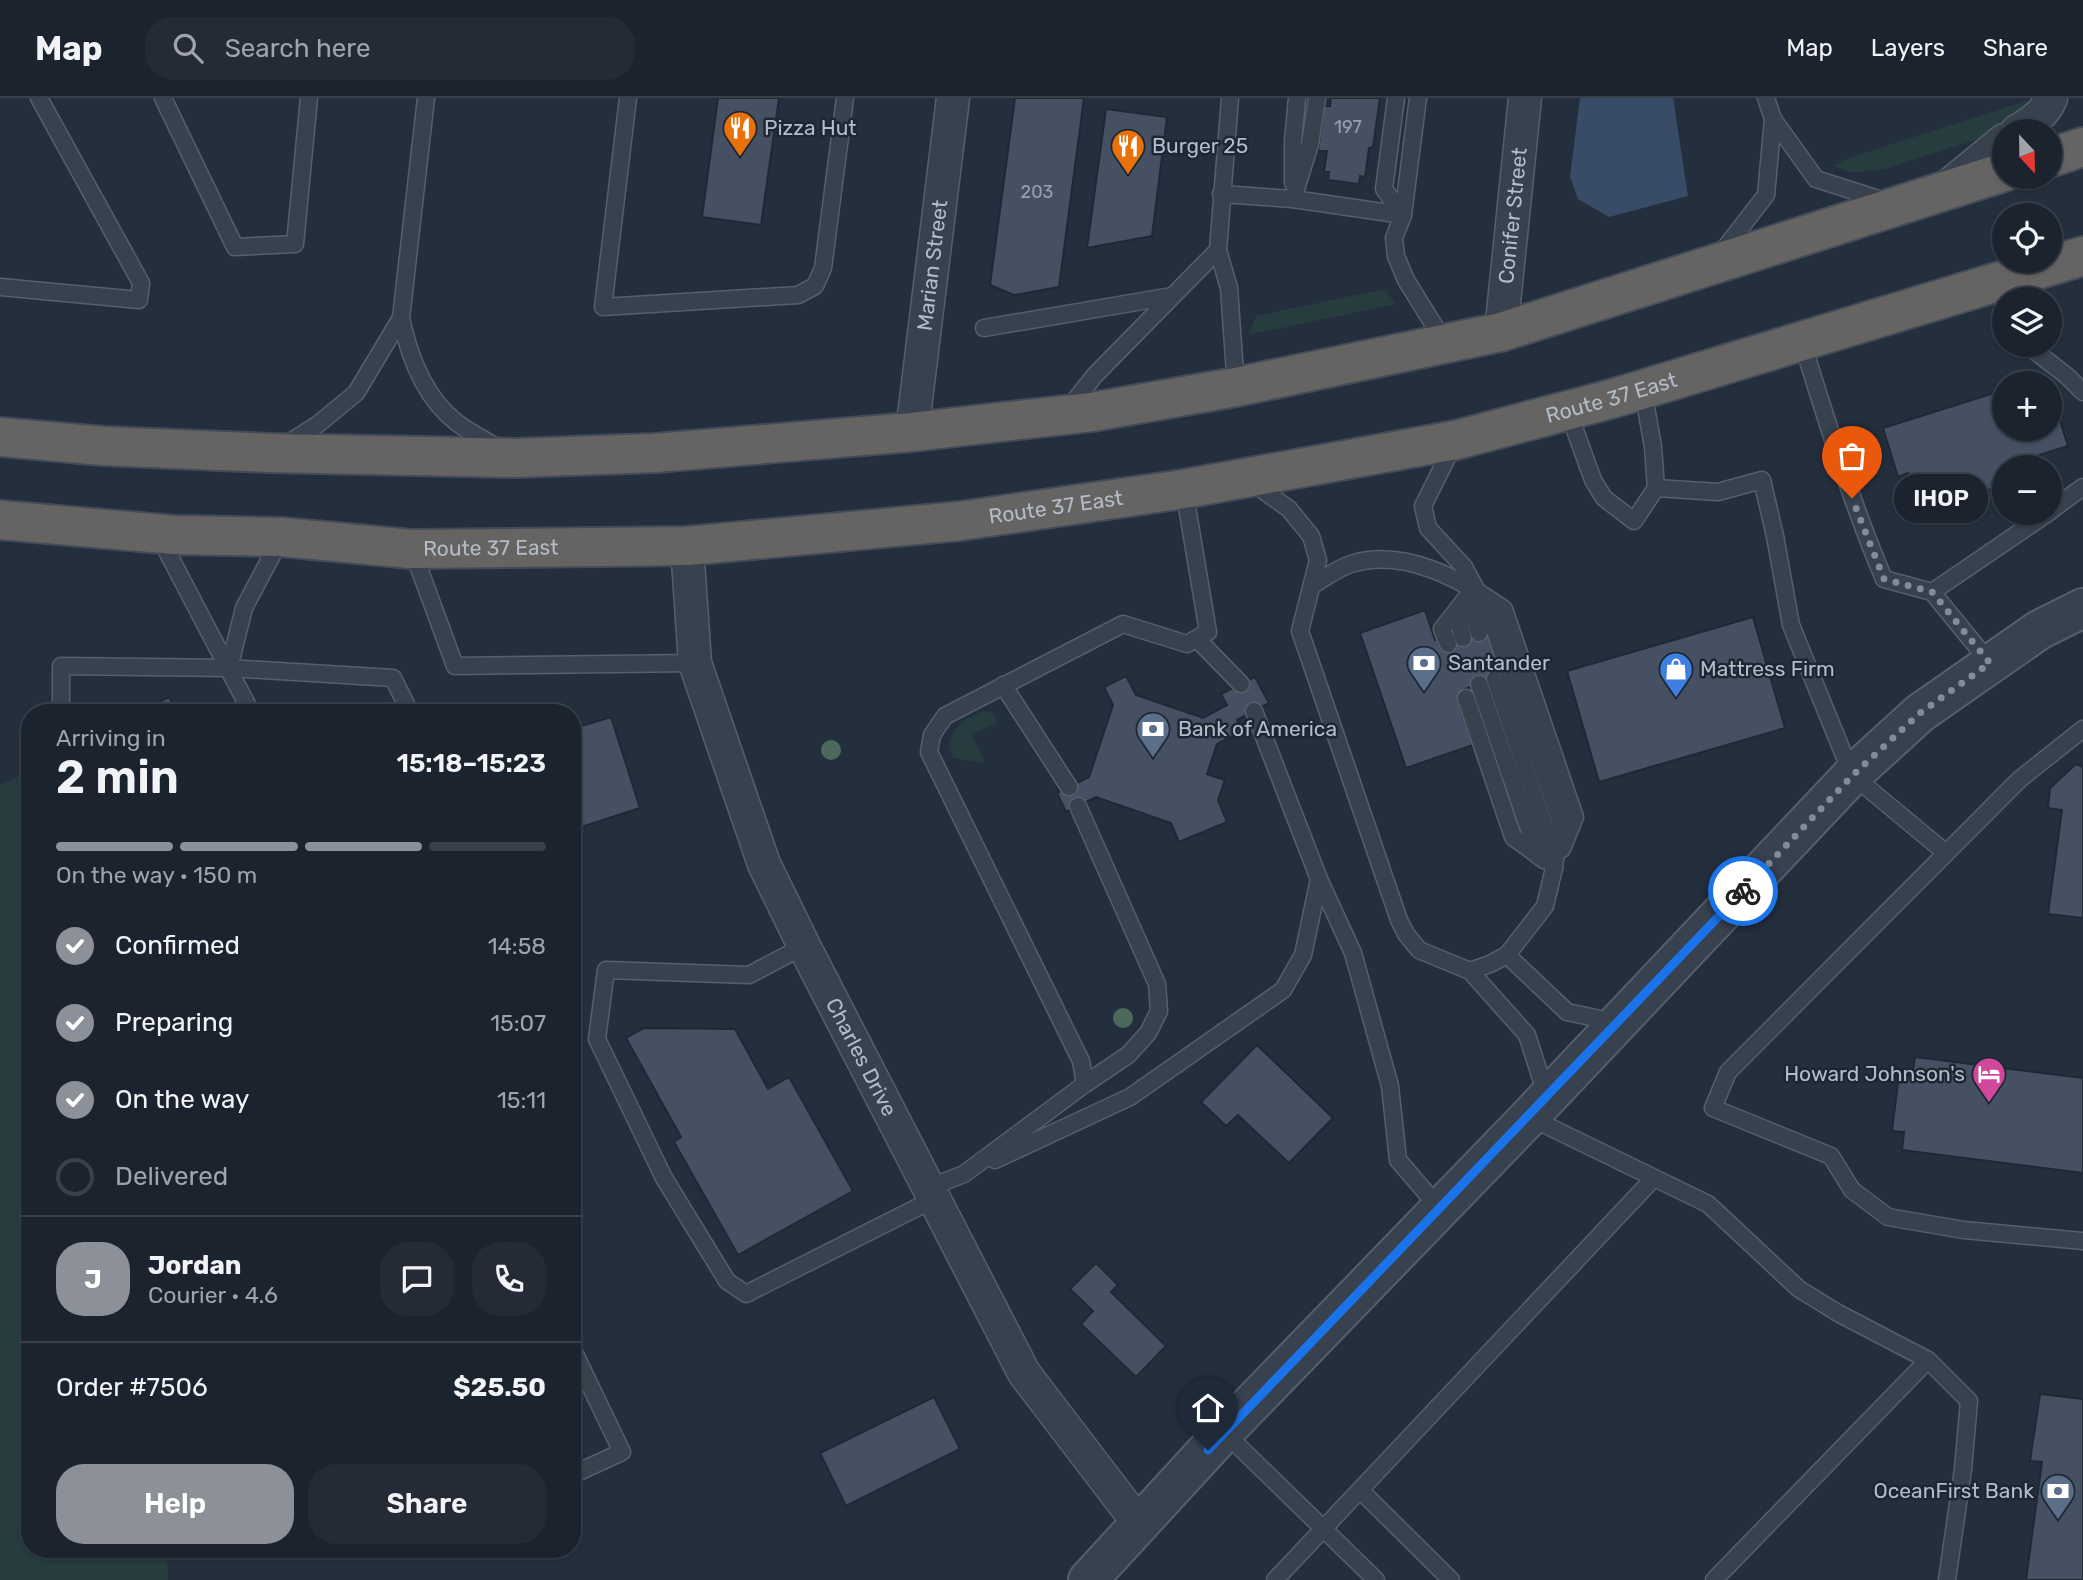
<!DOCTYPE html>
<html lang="en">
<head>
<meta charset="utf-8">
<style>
	body { margin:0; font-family:Rubik,sans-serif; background:#242b36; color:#f1f3f6; height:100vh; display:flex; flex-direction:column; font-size:26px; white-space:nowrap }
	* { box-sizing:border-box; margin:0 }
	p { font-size:23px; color:#a0a4aa }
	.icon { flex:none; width:38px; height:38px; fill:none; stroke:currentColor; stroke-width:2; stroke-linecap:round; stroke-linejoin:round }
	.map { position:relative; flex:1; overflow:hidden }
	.drawer { position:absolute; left:21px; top:606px; width:560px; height:854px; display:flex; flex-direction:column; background:#1b232e; border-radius:28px; box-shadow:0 2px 5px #0004,0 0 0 2px #39404a }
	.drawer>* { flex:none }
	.needle { width:46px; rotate:158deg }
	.tools { position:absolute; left:1992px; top:21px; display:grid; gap:14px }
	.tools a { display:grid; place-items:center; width:70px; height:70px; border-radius:50%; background:#1b232e; box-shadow:0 2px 5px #0004,0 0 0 2px #39404a; font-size:35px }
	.pin { position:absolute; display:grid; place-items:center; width:60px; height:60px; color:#fff; margin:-72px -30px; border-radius:50% 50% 50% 0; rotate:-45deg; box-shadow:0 0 7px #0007 }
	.pin .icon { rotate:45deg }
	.courier { position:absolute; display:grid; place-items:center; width:70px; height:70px; margin:-35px; border:5px solid #1a73e8; border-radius:50%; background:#fff; color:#222; box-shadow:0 2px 9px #0007 }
	.bubble { position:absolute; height:49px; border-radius:24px; background:#1b232e; box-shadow:0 2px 5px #0004,0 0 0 2px #39404a; font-size:23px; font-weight:600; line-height:49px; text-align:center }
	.head em { font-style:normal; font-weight:600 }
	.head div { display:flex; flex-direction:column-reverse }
	.head { display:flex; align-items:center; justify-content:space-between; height:119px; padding:0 35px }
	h1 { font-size:46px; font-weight:600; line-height:52px }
	.bar { display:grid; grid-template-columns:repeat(4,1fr); gap:10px 7px; align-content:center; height:84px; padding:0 35px }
	.bar i { height:9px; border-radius:5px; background:#39404a }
	.bar .on { background:#8c9099 }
	.bar p { grid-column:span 4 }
	.line { display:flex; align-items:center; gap:18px; padding:0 35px; border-top:2px solid #39404a }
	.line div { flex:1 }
	.round { display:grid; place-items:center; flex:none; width:74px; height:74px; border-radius:28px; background:#242b36 }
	ol { padding:0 35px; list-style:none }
	li { display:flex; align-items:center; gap:21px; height:77px }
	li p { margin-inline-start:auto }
	li .icon { padding:7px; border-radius:50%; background:#8c9099; color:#fff; stroke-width:4 }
	li:last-child { color:#a0a4aa }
	li i { width:38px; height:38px; border:4px solid #39404a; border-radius:50% }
	.button { display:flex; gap:14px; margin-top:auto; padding:14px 35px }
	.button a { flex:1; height:80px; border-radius:28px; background:#8c9099; color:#fff; font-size:28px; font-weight:600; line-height:80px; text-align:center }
	.button a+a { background:#242b36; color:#f1f3f6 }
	header { display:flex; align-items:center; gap:42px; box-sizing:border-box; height:98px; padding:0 35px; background:#1b232e; border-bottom:2px solid #39404a }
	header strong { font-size:33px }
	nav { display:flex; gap:38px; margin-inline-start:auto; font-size:24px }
	.search { width:490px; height:63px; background:#242b36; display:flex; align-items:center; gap:18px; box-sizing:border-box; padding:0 24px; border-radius:28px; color:#a0a4aa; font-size:26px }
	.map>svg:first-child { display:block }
	.green { fill:#263c3f }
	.water { fill:#394c67 }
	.building { fill:#455162; stroke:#1f2835; stroke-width:2 }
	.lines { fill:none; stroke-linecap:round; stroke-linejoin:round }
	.service-casing { stroke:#565f6c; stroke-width:19 }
	.minor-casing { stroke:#565f6c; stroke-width:35 }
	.tertiary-casing { stroke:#565f6c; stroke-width:42 }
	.trunk-casing { stroke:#434c59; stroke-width:42 }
	.service { stroke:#38414e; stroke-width:16 }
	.minor { stroke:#38414e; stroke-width:32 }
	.tertiary { stroke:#38414e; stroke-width:38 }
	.trunk { stroke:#656462; stroke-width:38 }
	.tree { fill:#4b6a5d }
	.done { stroke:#828b98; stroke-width:7; stroke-dasharray:0 12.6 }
	.route { stroke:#1a73e8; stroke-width:9 }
	.labels { text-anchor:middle; stroke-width:5; stroke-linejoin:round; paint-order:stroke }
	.number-label { font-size:18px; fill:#98a1af }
	.poi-label { font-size:21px; fill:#b4bcc9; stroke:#1d2633; text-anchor:start }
	.street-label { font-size:21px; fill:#b4bcc9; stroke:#1d2633 }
</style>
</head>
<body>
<header>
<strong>Map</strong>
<div class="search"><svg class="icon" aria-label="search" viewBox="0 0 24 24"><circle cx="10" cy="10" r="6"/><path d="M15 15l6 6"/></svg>Search here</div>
<nav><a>Map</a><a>Layers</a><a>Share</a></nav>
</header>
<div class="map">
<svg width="2083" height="1482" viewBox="0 0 2083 1482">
	<rect width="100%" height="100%" fill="#242f3e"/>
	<g class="green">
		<polygon points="2037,3 2009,31 1885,71 1853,75 1833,68 1846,61 2022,4"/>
		<polygon points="1384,191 1396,206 1248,237 1256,218"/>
		<path d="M984 613 994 616 997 625 971 636 983 660V665L953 660 949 651C949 631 965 619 984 613Z"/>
		<polygon points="30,673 30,1451 167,1451 168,1482 0,1482 0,687"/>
	</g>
	<polygon class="water" points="1580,0 1673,0 1688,98 1609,119 1578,101 1570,78"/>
	<g class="building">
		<polygon points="718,0 779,0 761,127 702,119"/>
		<polygon points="1015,0 1084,0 1059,189 1014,197 990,187"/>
		<polygon points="1331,0 1380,0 1373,49 1369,50 1365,79 1360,78 1359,86 1328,82 1329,74 1324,74 1327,53 1318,53 1324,8 1330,8"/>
		<polygon points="1106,11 1167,19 1152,138 1087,150"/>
		<polygon points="2050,291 2068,348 2001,369 2004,387 1951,404 1954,415 1923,425 1908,375 1898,379 1883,330 2004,292 2004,331 2049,331"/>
		<polygon points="1425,512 1435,542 1438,541 1440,549 1493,530 1509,575 1465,591 1468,600 1458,603 1473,647 1406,670 1360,535"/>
		<polygon points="1753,519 1785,630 1599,684 1567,573"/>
		<polygon points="1126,578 1136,597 1203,620 1227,607 1221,596 1255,579 1269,605 1237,622 1243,633 1217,646 1207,676 1225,682 1218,702 1227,724 1179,744 1171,725 1096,699 1066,714 1057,695 1089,679 1113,607 1104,589"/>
		<polygon points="169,599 177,614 138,614"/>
		<polygon points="611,619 640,710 572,732 572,631"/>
		<polygon points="2076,666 2083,669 2083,820 2048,816 2062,712 2048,710 2050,690"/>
		<polygon points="644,930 735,931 768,991 789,979 853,1093 738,1157 674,1044 681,1039 626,940"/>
		<polygon points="1257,947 1333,1020 1289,1065 1238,1017 1226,1028 1201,1004"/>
		<polygon points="1915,959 2083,980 2083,1075 1902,1052 1904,1034 1892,1033 1899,977 1912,978"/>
		<polygon points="1096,1165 1118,1187 1111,1194 1166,1248 1136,1279 1081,1226 1093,1213 1070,1191"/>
		<polygon points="2040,1296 2083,1301 2083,1482 2026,1482 2042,1364 2030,1363"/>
		<polygon points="934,1299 960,1351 846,1408 820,1355"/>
	</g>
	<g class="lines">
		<g class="service-casing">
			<g id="service">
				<polyline points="163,0 235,149 295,146 309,0"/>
				<path d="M426 0 401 220C409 258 424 299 456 324 469 334 485 342 498 350"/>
				<polyline points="628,0 603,209 798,197 815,188 823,170 845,0"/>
				<polyline points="1230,0 1218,152 1229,190 1236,289"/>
				<polyline points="1396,0 1384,91 1403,117"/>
				<polyline points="1418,0 1403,117 1394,140 1396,158 1406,182 1445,245"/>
				<polyline points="1766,0 1773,21"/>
				<polyline points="1293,85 1293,43 1297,0"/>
				<polyline points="1221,96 1293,101 1403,117"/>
				<polyline points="1293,101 1310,46 1317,0"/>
				<polyline points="1721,155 1766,97 1773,21 1816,81 1888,104"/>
				<polyline points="0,189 139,202 141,185 39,0"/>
				<polyline points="984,230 1172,198"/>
				<path d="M1802 244C1827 323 1851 404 1884 481L1932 494 1990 565"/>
				<polyline points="2027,247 2067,278 2083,294"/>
				<polyline points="1069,310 1095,277 1218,152"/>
				<polyline points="1568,313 1593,382 1604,400 1634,423 1656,390 1653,349 1643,292"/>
				<polyline points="285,347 317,327 356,295 401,220"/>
				<polyline points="1250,383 1289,411 1311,438 1318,462 1300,533 1399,822 1406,836 1419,852 1470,873 1490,866 1507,857 1545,808 1554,770 1560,722 1488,513 1464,469 1428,430 1423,408 1455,344"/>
				<polyline points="1656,390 1718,394 1762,382 1775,438 1791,527 1852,677 1946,755"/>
				<polyline points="2049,414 2083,389"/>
				<polyline points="159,438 251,614"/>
				<polyline points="412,451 455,568 695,565"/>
				<path d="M1313 487C1325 480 1338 470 1351 466 1404 449 1462 482 1504 511L1575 719 1562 751"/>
				<polyline points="1932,494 2048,415"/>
				<polyline points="1474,496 1474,520 1479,535"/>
				<polyline points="1463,540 1459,525 1466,509"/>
				<polyline points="1198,542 1241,586"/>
				<polyline points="1448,546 1442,531 1474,490"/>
				<polyline points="229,570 244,510 281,440"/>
				<polyline points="1495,581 1545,729 1551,757"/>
				<polyline points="1479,586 1530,734 1554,770"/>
				<polyline points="1003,587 1069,689"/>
				<polyline points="1466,600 1513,739 1544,762"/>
				<polyline points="1254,613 1319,781 1353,855 1390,988 1398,1062 1440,1111"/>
				<polyline points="61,614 61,568 229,570 393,580 410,614"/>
				<polyline points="2083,631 2020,681 1728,974 1713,1010 1831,1058 1852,1092 1888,1119 1964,1132 2083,1143"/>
				<polyline points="804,848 749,877 606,872 597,941 664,1080 727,1183 746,1196 934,1101"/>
				<polyline points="1507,857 1567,914 1615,924"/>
				<polyline points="1470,873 1527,937 1547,999"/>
				<polyline points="1085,986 1081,963 929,654 932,637 945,618 1123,526 1187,546 1208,534 1184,391"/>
				<polyline points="1529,1019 1708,1106 1799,1191 1838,1215 1928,1262 1969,1303 1963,1371 1947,1482"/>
				<polyline points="995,1062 1130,999 1283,892 1303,857 1319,781"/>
				<polyline points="928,1090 964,1076 1085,986 1128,957 1148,935 1159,913 1157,886 1078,708"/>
				<polyline points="572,1250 622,1354 572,1377"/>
				<polyline points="1224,1334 1376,1482"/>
				<polyline points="1360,1392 1451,1482"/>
				<polyline points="1275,1482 1653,1081"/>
				<polyline points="1714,1482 1928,1262"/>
			</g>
		</g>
		<g class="minor-casing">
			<g id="minor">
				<path d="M2017 33C2031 25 2045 16 2051 0"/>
				<polyline points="1948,88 2004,42"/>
				<path id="s1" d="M1501 234 1525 0"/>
				<path id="s2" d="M912 334 953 0"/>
				<path id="s3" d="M687 448 695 565 764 766 804 848 1024 1275 1140 1427"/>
			</g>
		</g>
		<g class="tertiary-casing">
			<polyline id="tertiary" points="1088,1482 1224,1334 1529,1019 1852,677 1920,615 2039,532 2083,510"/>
		</g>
		<g class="trunk-casing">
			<g id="trunk">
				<polyline points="2049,60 2083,49"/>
				<polyline points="0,339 103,348 271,355 516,360 655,355 912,334 1092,314 1236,289 1501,234 2004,74"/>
				<path id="s4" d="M0 422 175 437 281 439 411 451 687 448 960 423 1184 391 1456 342 1611 301 2083 158"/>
			</g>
		</g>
		<use href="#service" class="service"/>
		<use href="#minor" class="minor"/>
		<use href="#tertiary" class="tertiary"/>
		<use href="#trunk" class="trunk"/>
	</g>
	<g class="tree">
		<circle cx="831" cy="652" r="10"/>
		<circle cx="1123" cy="920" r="10"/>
	</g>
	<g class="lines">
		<polyline class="done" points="1743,793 1853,677 1920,615 1990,565 1932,494 1884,481 1852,400"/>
		<polyline class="route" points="1208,1352 1743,793"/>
	</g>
	<defs>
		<g id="restaurant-pin" transform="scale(1.75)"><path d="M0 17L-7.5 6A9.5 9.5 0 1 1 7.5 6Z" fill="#e8710a" stroke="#1d2633"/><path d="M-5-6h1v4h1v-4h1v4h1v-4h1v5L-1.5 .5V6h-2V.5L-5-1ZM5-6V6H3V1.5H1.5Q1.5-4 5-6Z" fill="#fff"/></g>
		<g id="bank-pin" transform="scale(1.75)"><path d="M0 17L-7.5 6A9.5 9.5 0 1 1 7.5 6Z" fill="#5c6f8a" stroke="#1d2633"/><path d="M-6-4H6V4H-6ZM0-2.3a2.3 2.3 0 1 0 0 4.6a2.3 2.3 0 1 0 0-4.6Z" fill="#fff"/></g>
		<g id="shop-pin" transform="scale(1.75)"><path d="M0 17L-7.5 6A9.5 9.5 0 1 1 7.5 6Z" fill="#3f7fe0" stroke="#1d2633"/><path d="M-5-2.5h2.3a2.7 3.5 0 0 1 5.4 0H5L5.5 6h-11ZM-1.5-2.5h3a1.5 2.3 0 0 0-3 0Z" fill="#fff"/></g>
		<g id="hotel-pin" transform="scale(1.75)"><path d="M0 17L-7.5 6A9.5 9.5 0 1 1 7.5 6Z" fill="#d1479c" stroke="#1d2633"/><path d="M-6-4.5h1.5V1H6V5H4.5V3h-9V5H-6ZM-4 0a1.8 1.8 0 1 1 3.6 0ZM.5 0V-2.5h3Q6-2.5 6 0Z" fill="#fff"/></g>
	</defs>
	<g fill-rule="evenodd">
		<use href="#restaurant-pin" x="740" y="30"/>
		<use href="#restaurant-pin" x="1128" y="48"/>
		<use href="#bank-pin" x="1424" y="565"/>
		<use href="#shop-pin" x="1676" y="571"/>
		<use href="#bank-pin" x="1153" y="631"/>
		<use href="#hotel-pin" x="1989" y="976"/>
		<use href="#bank-pin" x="2058" y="1393"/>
	</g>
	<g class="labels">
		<g class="number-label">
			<text x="1348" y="35">197</text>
			<text x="1037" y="100">203</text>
		</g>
		<g class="poi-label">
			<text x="764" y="37">Pizza Hut</text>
			<text x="1152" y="55">Burger 25</text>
			<text x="1448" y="572">Santander</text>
			<text x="1700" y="578">Mattress Firm</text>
			<text x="1178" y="638">Bank of America</text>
			<text x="1965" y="983" text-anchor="end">Howard Johnson's</text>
			<text x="2034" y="1400" text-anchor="end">OceanFirst Bank</text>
		</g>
		<g class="street-label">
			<text dy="7" stroke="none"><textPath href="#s1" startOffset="117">Conifer Street</textPath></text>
			<text dy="7" stroke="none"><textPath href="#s2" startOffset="168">Marian Street</textPath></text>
			<text dy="7" stroke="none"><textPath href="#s4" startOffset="1626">Route 37 East</textPath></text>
			<text dy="7" stroke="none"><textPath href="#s4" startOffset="1059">Route 37 East</textPath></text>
			<text dy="7" stroke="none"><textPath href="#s4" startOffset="492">Route 37 East</textPath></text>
			<text dy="7" stroke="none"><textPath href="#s3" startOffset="546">Charles Drive</textPath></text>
		</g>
	</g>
</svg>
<div class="tools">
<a><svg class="needle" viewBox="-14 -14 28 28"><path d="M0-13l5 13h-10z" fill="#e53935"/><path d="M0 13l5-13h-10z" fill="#a0a4aa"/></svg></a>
<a><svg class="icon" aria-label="locate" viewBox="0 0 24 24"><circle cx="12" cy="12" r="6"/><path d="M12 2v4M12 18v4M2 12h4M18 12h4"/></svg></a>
<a><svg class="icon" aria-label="layers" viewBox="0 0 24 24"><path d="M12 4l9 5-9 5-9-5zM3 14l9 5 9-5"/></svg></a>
<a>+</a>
<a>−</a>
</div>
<div class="pin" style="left:1852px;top:400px;background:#ea580c"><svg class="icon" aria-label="bag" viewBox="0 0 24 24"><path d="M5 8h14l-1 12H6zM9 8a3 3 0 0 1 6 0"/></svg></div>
<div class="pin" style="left:1208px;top:1352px;background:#1f2937"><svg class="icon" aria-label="home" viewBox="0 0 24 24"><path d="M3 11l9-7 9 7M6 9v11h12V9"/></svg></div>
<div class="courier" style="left:1743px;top:793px"><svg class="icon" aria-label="bike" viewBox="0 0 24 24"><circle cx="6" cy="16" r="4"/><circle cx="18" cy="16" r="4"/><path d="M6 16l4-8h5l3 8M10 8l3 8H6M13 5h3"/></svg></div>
<div class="bubble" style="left:1894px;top:376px;width:94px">IHOP</div>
<section class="drawer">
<div class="head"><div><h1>2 min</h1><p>Arriving in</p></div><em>15:18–15:23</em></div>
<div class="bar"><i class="on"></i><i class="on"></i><i class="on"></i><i></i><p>On the way · 150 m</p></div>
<ol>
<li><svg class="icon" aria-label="check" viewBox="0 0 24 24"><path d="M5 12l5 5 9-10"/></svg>Confirmed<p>14:58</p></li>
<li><svg class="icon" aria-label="check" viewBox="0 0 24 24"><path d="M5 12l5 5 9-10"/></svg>Preparing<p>15:07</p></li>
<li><svg class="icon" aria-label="check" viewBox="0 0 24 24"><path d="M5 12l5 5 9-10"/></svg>On the way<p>15:11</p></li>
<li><i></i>Delivered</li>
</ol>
<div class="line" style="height:126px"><b class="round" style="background:#8c9099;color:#fff">J</b><div><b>Jordan</b><p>Courier · 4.6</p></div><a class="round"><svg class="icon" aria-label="chat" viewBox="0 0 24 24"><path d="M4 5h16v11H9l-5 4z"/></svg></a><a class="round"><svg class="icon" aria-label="phone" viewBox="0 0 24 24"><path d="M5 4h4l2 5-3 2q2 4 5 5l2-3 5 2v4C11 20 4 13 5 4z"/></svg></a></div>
<div class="line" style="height:91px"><div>Order #7506</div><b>$25.50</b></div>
<div class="button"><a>Help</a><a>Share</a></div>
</section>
</div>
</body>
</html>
